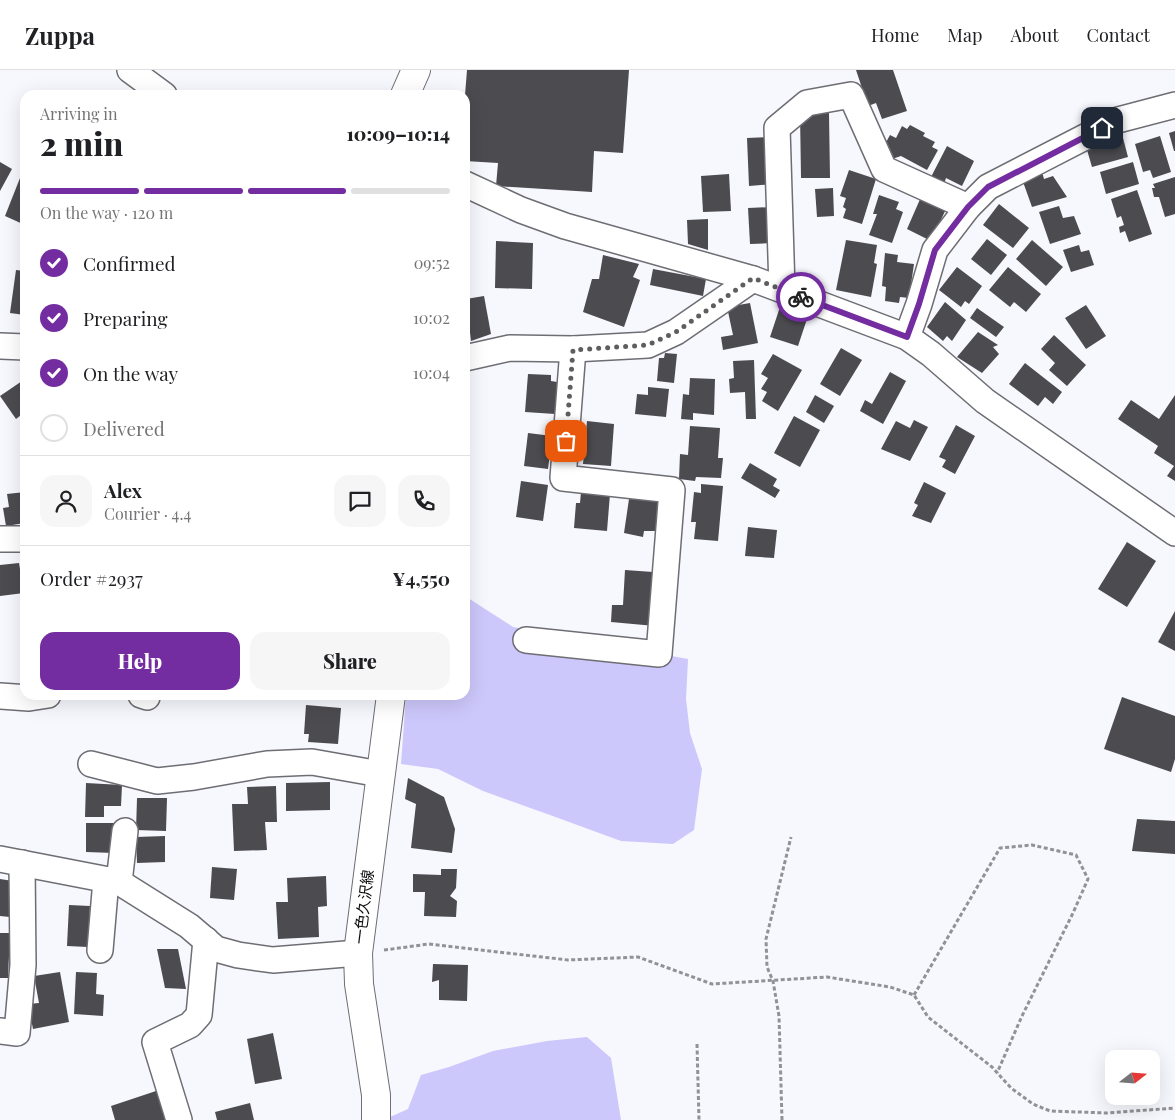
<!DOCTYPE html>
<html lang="en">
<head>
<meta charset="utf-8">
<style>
	body { margin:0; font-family:"Playfair Display","Noto Sans JP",serif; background:#f6f6f6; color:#202124; height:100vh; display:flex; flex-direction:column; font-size:19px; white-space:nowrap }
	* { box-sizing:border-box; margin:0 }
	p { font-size:16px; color:#757577 }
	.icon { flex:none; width:28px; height:28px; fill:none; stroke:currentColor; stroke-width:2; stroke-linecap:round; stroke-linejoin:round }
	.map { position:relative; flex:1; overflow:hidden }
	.sheet { position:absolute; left:20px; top:20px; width:450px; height:610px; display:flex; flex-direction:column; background:#fff; border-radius:15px; box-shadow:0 5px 20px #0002 }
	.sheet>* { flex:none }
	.needle { width:32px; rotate:73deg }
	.controls { position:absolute; left:1105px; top:980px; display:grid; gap:10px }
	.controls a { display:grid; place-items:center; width:55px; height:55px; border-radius:10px; background:#fff; box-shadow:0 5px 20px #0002; font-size:25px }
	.pin { position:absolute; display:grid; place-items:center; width:42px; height:42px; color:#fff; margin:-21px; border-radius:10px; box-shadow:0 2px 8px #0006 }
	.courier { position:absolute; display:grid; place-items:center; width:50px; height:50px; margin:-25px; border:4px solid #742da0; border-radius:50%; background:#fff; color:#222; box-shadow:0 1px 6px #0007 }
	.head em { font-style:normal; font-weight:800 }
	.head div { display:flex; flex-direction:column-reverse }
	.head { display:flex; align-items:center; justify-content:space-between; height:85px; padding:0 20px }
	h1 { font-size:32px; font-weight:800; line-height:38px }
	.bar { display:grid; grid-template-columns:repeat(4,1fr); gap:8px 5px; align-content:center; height:60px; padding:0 20px }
	.bar i { height:6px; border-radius:4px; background:#e0e0e0 }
	.bar .selected { background:#742da0 }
	.bar p { grid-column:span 4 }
	.line { display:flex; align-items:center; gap:12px; padding:0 20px; border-top:1px solid #e0e0e0 }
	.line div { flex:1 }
	.round { display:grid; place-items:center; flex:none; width:52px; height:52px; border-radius:15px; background:#f6f6f6 }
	ol { padding:0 20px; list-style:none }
	li { display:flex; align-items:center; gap:15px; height:55px }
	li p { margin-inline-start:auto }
	li .icon { padding:5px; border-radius:50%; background:#742da0; color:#fff; stroke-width:4 }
	li:last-child { color:#757577 }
	li i { width:28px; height:28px; border:2px solid #e0e0e0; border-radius:50% }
	.primary-button { display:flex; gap:10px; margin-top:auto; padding:10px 20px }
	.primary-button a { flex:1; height:58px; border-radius:15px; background:#742da0; color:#fff; font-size:20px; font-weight:800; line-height:58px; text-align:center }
	.primary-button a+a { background:#f6f6f6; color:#202124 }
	header { display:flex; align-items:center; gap:30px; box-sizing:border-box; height:70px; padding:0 25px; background:#fff; border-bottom:1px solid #e0e0e0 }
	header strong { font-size:24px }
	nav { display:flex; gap:28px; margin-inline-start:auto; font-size:18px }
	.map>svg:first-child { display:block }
	.green { fill:#cdc8fb }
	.building { fill:#4c4b50 }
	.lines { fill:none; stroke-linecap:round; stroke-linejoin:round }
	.minor-casing { stroke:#6d6d73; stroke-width:28 }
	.primary-casing { stroke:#6d6d73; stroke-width:30 }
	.path { stroke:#919196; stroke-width:3; stroke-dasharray:4 2.5; stroke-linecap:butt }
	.minor { stroke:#fff; stroke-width:25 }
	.primary { stroke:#fff; stroke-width:28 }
	.done { stroke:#5e5e61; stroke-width:5; stroke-dasharray:0 9 }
	.route { stroke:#742da0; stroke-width:6 }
	.labels { text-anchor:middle; stroke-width:5; stroke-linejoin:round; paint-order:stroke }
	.street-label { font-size:15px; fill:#0b0b0d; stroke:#fff }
</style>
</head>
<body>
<header>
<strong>Zuppa</strong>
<nav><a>Home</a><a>Map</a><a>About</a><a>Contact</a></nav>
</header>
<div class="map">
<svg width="1175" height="1050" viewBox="0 0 1175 1050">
	<rect width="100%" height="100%" fill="#f7f7fe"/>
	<g class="green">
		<polygon points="465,526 513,557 688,589 686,629 690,663 702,699 694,760 673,774 621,771 550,745 483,721 438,699 401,694 406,625 465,625"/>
		<polygon points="587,967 611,988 621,1050 391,1050 390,1047 408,1039 421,1005 449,997 493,981 547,971"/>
	</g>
	<g class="building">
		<polygon points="467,0 629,0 623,83 594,81 592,122 496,116 498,93 465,91 465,25"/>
		<polygon points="856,0 893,0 907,41 882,49 876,33 868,36"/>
		<polygon points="829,43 830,108 801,108 800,44"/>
		<polygon points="910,55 925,63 923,66 935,72 932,77 938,80 927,100 901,86 889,90 884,76 890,65 896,68 902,56 907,59"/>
		<polygon points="1175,61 1175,81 1174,81 1169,63"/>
		<polygon points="1122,64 1128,87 1092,97 1085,73"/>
		<polygon points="1160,66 1171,102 1153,108 1150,100 1143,102 1135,74"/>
		<polygon points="772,67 774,114 749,116 747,68"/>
		<polygon points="947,76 974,91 962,116 946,108 944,114 931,107"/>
		<polygon points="0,92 12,99 0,121"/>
		<polygon points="1133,92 1139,114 1106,124 1100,102"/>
		<polygon points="849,100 876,109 862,154 843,148 846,139 843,137 846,128 840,126"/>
		<polygon points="1042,102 1044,109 1053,106 1067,127 1032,137 1022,109"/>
		<polygon points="729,104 731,141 703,142 701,106"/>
		<polygon points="1175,107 1175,144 1165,147 1159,127 1154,127 1152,118 1155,118 1153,114"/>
		<polygon points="20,108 25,110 25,155 5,146"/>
		<polygon points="833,118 834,146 817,147 815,119"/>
		<polygon points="1137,120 1152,164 1129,172 1125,161 1120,163 1119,157 1124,155 1121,146 1117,148 1111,129"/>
		<polygon points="879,125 899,132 896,139 903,142 892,173 869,165 877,144 873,144"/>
		<polygon points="921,127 946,139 931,171 907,159"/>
		<polygon points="999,134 1029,158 1013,178 983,155"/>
		<polygon points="1059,136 1063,148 1074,146 1081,164 1050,174 1039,142"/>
		<polygon points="772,137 773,173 750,174 748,138"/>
		<polygon points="708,149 708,180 688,174 687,150"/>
		<polygon points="987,169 1007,185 991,205 971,189"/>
		<polygon points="846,170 877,175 874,193 877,194 871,227 836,220"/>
		<polygon points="1032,170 1063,197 1046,216 1016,189"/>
		<polygon points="496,171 533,173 532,219 495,218"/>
		<polygon points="1079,175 1081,182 1089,180 1094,195 1071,202 1063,180"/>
		<polygon points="465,176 469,177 466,194 465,194"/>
		<polygon points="885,183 898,185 897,192 914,194 909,228 900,227 899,233 885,231 886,217 882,216"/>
		<polygon points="603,185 639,194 633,207 640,210 624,257 583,242 592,209 599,209"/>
		<polygon points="957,197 982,216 969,234 965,231 961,237 939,220"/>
		<polygon points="1008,197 1041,224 1026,242 1014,232 1010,237 989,220"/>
		<polygon points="653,199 706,209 703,226 650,215"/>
		<polygon points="16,200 25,201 25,245 10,243"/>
		<polygon points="484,226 491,264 471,271 466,229"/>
		<polygon points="945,232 966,250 952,271 947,266 943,271 927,257"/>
		<polygon points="750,233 758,273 723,280 721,267 733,265 727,237"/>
		<polygon points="1086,235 1106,266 1086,279 1065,248"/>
		<polygon points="780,237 808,246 798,276 770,267"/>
		<polygon points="977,238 1004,257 996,267 970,248"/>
		<polygon points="978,262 998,275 993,277 999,284 982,303 957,287"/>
		<polygon points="1054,265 1086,295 1067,316 1049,300 1055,293 1041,279"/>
		<polygon points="841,278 862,290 840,326 820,314"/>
		<polygon points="665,283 677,284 674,313 657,311 659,288 664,288"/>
		<polygon points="773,284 802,300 778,341 762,331 767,322 761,319 768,308 761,304"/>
		<polygon points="754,290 756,349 746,349 745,322 730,323 729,309 734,308 733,291"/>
		<polygon points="1025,293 1062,322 1053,334 1045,327 1038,336 1009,314"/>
		<polygon points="890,302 906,311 883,354 860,341 865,330 872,334"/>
		<polygon points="528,304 551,305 551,311 557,312 555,344 525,342"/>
		<polygon points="690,308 715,309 714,345 693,343 693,350 681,349 683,324 689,325"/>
		<polygon points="25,309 25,342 16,349 0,326"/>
		<polygon points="648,317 669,319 666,347 635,344 637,324 648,325"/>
		<polygon points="815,325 834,336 824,353 806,342"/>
		<polygon points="1175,325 1175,411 1167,406 1174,396 1154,383 1158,376 1118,349 1131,330 1159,349"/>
		<polygon points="794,346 820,360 800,397 774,383"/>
		<polygon points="914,350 928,357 910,391 881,379 896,351 910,358"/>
		<polygon points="587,351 614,354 611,396 583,394"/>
		<polygon points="956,355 975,366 955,404 942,397 946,390 939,387"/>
		<polygon points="690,356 720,358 718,388 723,388 721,408 696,407 695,411 679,409 680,384 688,385"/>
		<polygon points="528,363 552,366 548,399 524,396"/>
		<polygon points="750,393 777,409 773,416 780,420 775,428 741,408"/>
		<polygon points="521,411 548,415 543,451 516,447"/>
		<polygon points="924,412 946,423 931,453 912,446 918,435 914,433"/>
		<polygon points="701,414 723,416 718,471 694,469 696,452 691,452 694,422 701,423"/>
		<polygon points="25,422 25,453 6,456 3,438 9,437 7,424"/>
		<polygon points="581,422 610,424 607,461 574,458 576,433 580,433"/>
		<polygon points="629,429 662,431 657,461 644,461 643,467 624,463"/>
		<polygon points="748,457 777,460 774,488 745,486"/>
		<polygon points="1127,472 1156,491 1127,537 1098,519"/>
		<polygon points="19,493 24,523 0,526 0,495"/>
		<polygon points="625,500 653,502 655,556 611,552 612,535 623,535"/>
		<polygon points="1175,541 1175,581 1158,572"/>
		<polygon points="1122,627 1175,646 1175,689 1171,702 1104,679"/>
		<polygon points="306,635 341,638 338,674 308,672 309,664 304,664"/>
		<polygon points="408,708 444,727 455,759 452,783 411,778 416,734 405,729"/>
		<polygon points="330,712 330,740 286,741 286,713"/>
		<polygon points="86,713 122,715 121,736 104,736 104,747 85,747"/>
		<polygon points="276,716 277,752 265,752 267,780 234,781 232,734 248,734 247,717"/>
		<polygon points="137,728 167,728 166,761 136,760"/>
		<polygon points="1137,749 1175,751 1175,784 1132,781"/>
		<polygon points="86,753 114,753 114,783 86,782"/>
		<polygon points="165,766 165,792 137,793 136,767"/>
		<polygon points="212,797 237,799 234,830 210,828"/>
		<polygon points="441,799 457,799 456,818 450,826 457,831 456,847 424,846 425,822 413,822 413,804 441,805"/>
		<polygon points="326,806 327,836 318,837 319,867 278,869 276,832 288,832 287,808"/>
		<polygon points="0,809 13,811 10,847 0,846"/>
		<polygon points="69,835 90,836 88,877 67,876"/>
		<polygon points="0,863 10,863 8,908 0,908"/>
		<polygon points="157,879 178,879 186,919 165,918"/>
		<polygon points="433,894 468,895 467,931 439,930 439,910 432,912"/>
		<polygon points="60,902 69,952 33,959 28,934 39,933 34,906"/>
		<polygon points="76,902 97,903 96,924 104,925 103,946 74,944"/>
		<polygon points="273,963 282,1009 255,1014 247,969"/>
		<polygon points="159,1020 169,1050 115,1050 111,1036"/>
		<polygon points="250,1033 254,1050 217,1050 215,1042"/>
	</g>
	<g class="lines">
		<g class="minor-casing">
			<g id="minor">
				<polyline points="130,0 164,25"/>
				<polyline points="465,114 521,140 565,156 753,209 907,267 931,284 985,331 1175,463"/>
				<polyline points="782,219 777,58 807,33 851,25 884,99 968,137"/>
				<polyline points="907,267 919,234 935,180 968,137 988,117 1118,50 1175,35"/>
				<polyline points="0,276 25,277"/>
				<polyline points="465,288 510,278 573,279 648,275 676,262 753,209"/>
				<polyline points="0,469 25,469"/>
				<polyline points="526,570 659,584 672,420 563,408 573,279"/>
				<polyline points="141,625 147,627"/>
				<polyline points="0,626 29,628 48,625"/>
				<polyline points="91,694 157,711 194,707 267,694 312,692 380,704"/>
				<polyline points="0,789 119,812 189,856 216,879 238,885 273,890 358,883"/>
				<polyline points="119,812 125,761"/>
				<polyline points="100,880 106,810"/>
				<polyline points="0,961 17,963 23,895 22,793"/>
				<polyline points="179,1050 155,972 190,955 199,945 206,870"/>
			</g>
		</g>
		<g class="primary-casing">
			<g id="primary">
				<polyline points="405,25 416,0"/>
				<polyline points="376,1050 376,1025 359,914 358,883 391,625"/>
			</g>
		</g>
		<g class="path">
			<polyline points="384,880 429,874 568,890 638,887 712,914 827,907 890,917 914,925 928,947 992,997 1011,1018 1033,1034 1050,1041 1107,1043 1175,1038"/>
			<polyline points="914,925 1000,778 1032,775 1076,785 1088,809 1073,843 1022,946 997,1003"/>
			<polyline points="697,974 699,1050"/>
			<polyline points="782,1050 779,946 773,911 767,897 766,869 791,767"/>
		</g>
		<use href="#minor" class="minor"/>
		<use href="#primary" class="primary"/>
	</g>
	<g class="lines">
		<polyline class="done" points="566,371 573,280 648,275 676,262 753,208 801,227"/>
		<polyline class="route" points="801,227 907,267 919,234 935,180 968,137 988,117 1102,58"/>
	</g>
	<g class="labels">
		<g class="street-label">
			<text transform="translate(364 837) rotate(-83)" y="5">一色久沢線</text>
		</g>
	</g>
</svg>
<div class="controls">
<a><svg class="needle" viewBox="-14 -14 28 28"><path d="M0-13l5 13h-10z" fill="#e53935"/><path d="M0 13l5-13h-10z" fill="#757577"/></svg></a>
</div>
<div class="pin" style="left:566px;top:371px;background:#ea580c"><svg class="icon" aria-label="bag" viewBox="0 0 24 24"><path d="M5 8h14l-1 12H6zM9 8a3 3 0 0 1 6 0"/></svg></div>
<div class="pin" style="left:1102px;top:58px;background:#1f2937"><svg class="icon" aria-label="home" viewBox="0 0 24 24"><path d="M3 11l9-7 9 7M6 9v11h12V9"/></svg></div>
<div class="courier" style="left:801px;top:227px"><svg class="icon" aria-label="bike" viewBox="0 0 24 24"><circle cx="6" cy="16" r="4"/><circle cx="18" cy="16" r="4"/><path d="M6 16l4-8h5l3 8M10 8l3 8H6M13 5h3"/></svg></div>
<section class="sheet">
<div class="head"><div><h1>2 min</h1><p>Arriving in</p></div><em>10:09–10:14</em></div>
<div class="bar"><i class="selected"></i><i class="selected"></i><i class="selected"></i><i></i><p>On the way · 120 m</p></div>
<ol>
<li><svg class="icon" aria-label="check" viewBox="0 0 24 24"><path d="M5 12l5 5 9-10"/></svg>Confirmed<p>09:52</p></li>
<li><svg class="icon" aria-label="check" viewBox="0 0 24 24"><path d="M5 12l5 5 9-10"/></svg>Preparing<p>10:02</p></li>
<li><svg class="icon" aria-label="check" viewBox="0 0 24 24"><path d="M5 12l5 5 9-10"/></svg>On the way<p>10:04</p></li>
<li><i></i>Delivered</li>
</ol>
<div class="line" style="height:90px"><a class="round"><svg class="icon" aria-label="person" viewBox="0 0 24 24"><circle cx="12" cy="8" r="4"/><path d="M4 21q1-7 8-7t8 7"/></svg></a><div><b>Alex</b><p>Courier · 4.4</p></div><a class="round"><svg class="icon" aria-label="chat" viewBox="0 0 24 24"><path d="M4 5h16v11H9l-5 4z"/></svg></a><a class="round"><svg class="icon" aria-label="phone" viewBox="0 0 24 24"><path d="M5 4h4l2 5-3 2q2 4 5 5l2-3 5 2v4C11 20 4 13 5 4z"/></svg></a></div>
<div class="line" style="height:65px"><div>Order #2937</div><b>¥4,550</b></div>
<div class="primary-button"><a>Help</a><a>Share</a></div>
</section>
</div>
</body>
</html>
